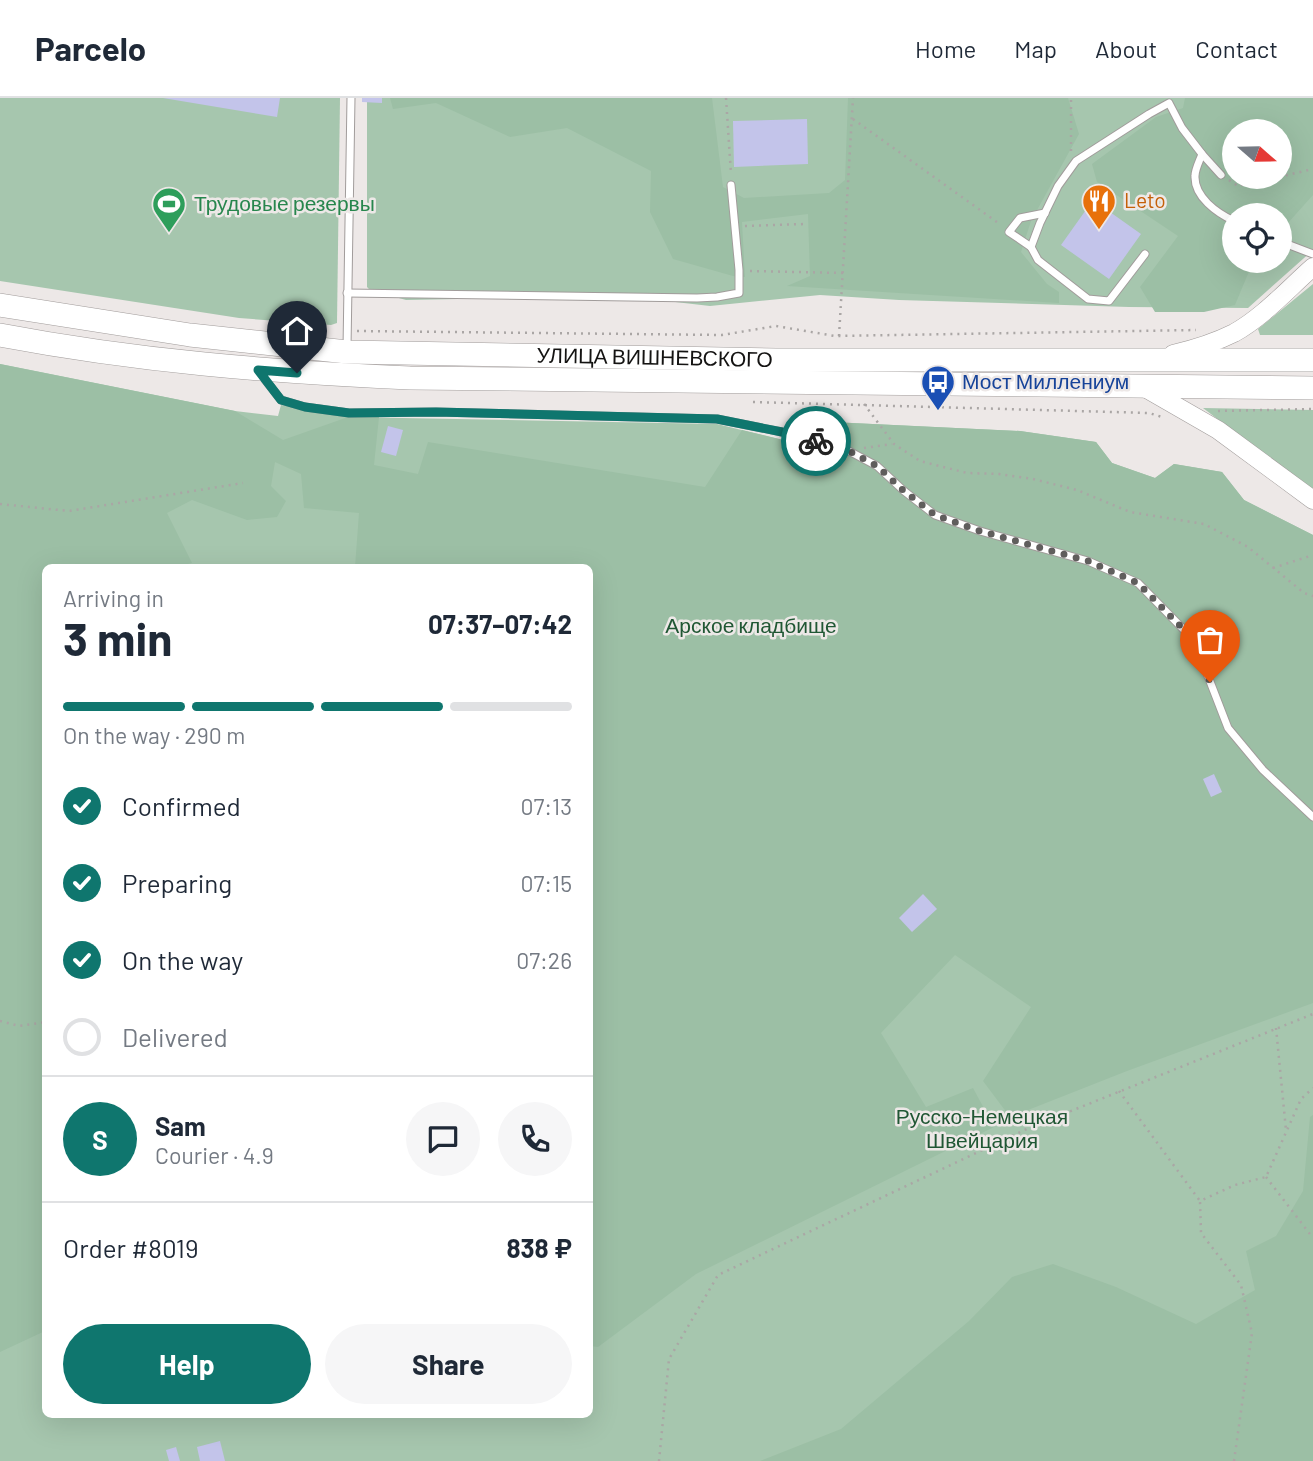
<!DOCTYPE html>
<html lang="en">
<head>
<meta charset="utf-8">
<style>
	body { margin:0; font-family:Barlow,sans-serif; background:#f6f6f7; color:#1f2937; height:100vh; display:flex; flex-direction:column; font-size:26px; white-space:nowrap }
	* { box-sizing:border-box; margin:0 }
	p { font-size:23px; color:#747a83 }
	.icon { flex:none; width:38px; height:38px; fill:none; stroke:currentColor; stroke-width:2; stroke-linecap:round; stroke-linejoin:round }
	.map { position:relative; flex:1; overflow:hidden }
	.drawer { position:absolute; left:42px; top:466px; width:551px; height:854px; display:flex; flex-direction:column; background:#fff; border-radius:10px; box-shadow:0 7px 28px #0002 }
	.drawer>* { flex:none }
	.needle { width:46px; rotate:110deg }
	.buttons { position:absolute; left:1222px; top:21px; display:grid; gap:14px }
	.buttons a { display:grid; place-items:center; width:70px; height:70px; border-radius:50%; background:#fff; box-shadow:0 7px 28px #0002; font-size:35px }
	.pin { position:absolute; display:grid; place-items:center; width:60px; height:60px; color:#fff; margin:-72px -30px; border-radius:50% 50% 50% 0; rotate:-45deg; box-shadow:0 0 7px #0007 }
	.pin .icon { rotate:45deg }
	.courier { position:absolute; display:grid; place-items:center; width:70px; height:70px; margin:-35px; border:5px solid #0f766e; border-radius:50%; background:#fff; color:#222; box-shadow:0 2px 9px #0007 }
	.head em { font-style:normal; font-weight:700 }
	.head div { display:flex; flex-direction:column-reverse }
	.head { display:flex; align-items:center; justify-content:space-between; height:119px; padding:0 21px }
	h1 { font-size:46px; font-weight:700; line-height:52px }
	.bar { display:grid; grid-template-columns:repeat(4,1fr); gap:10px 7px; align-content:center; height:84px; padding:0 21px }
	.bar i { height:9px; border-radius:5px; background:#e0e1e3 }
	.bar .current { background:#0f766e }
	.bar p { grid-column:span 4 }
	.line { display:flex; align-items:center; gap:18px; padding:0 21px; border-top:2px solid #e0e1e3 }
	.line div { flex:1 }
	.round { display:grid; place-items:center; flex:none; width:74px; height:74px; border-radius:37px; background:#f6f6f7 }
	ol { padding:0 21px; list-style:none }
	li { display:flex; align-items:center; gap:21px; height:77px }
	li p { margin-inline-start:auto }
	li .icon { padding:7px; border-radius:50%; background:#0f766e; color:#fff; stroke-width:4 }
	li:last-child { color:#747a83 }
	li i { width:38px; height:38px; border:4px solid #e0e1e3; border-radius:50% }
	.action { display:flex; gap:14px; margin-top:auto; padding:14px 21px }
	.action a { flex:1; height:80px; border-radius:42px; background:#0f766e; color:#fff; font-size:28px; font-weight:700; line-height:80px; text-align:center }
	.action a+a { background:#f6f6f7; color:#1f2937 }
	header { display:flex; align-items:center; gap:42px; box-sizing:border-box; height:98px; padding:0 35px; background:#fff; border-bottom:2px solid #e0e1e3 }
	header strong { font-size:33px }
	nav { display:flex; gap:38px; margin-inline-start:auto; font-size:24px }
	.map>svg:first-child { display:block }
	.green { fill:#a6c6ae; fill-rule:evenodd }
	.forest { fill:#9cbfa5; fill-rule:evenodd }
	.building { fill:#c3c4ea }
	.lines { fill:none; stroke-linecap:round; stroke-linejoin:round }
	.service-casing { stroke:#a19c9b; stroke-width:9 }
	.tertiary-casing { stroke:#a19c9b; stroke-width:19 }
	.primary-casing { stroke:#a19c9b; stroke-width:24 }
	.path { stroke:#aaa6a5; stroke-width:2.5; stroke-dasharray:2 5; stroke-linecap:butt }
	.service { stroke:#fff; stroke-width:7 }
	.tertiary { stroke:#fff; stroke-width:18 }
	.primary { stroke:#fff; stroke-width:23 }
	.done { stroke:#605e5d; stroke-width:7; stroke-dasharray:0 12.6 }
	.route { stroke:#0f766e; stroke-width:9 }
	.labels { text-anchor:middle; stroke-width:5; stroke-linejoin:round; paint-order:stroke }
	.food-label { font-size:21px; fill:#c56008; stroke:#ede8e7; text-anchor:start }
	.leisure-label { font-size:21px; fill:#27864d; stroke:#ede8e7; text-anchor:start }
	.street-label { font-size:21px; fill:#141312; stroke:#ede8e7 }
	.transit-label { font-size:21px; fill:#164399; stroke:#ede8e7; text-anchor:start }
	.park-label { font-size:21px; fill:#205734; stroke:#ede8e7 }
</style>
</head>
<body>
<header>
<strong>Parcelo</strong>
<nav><a>Home</a><a>Map</a><a>About</a><a>Contact</a></nav>
</header>
<div class="map">
<svg width="1313" height="1363" viewBox="0 0 1313 1363">
	<rect width="100%" height="100%" fill="#ede8e7"/>
	<g class="green">
		<polygon points="0,0 340,0 337,225 331,227 239,220 0,183"/>
		<path d="M367 0H1313V152L1248 210 1129 209 899 202 820 197 710 208 623 198 406 202 370 192 367 189ZM1234 33H1279V79H1234ZM1234 117H1279V163H1234Z"/>
		<polygon points="1313,186 1313,237 1260,237 1258,231"/>
		<path d="M0 266 235 313 278 318 281 307 348 319 717 326 816 350 831 324 1020 333 1096 344 1112 365 1155 380 1174 366 1222 374 1244 402 1313 437V1363H0ZM46 469H590V1316H46Z"/>
		<polygon points="1203,310 1313,312 1313,394"/>
	</g>
	<g class="forest">
		<polygon points="390,0 712,0 723,89 744,100 829,95 845,82 848,0 1068,0 1079,36 1031,123 1021,154 1047,186 1059,194 1059,205 787,188 810,178 808,116 742,124 745,179 733,178 673,161 650,114 651,73 567,30 510,39 436,5 393,11"/>
		<path d="M1185 0H1313V97L1279 135V117H1234V163H1256L1250 171 1235 207 1204 214H1155L1140 189 1178 138 1097 84 1092 66 1156 19 1183 10ZM1234 33H1279V79H1234Z"/>
		<polygon points="0,266 235,313 283,342 348,319 379,319 374,367 418,376 428,344 705,389 742,332 816,350 831,324 1020,333 1096,344 1112,365 1155,380 1174,366 1222,374 1244,402 1313,437 1313,905 1127,973 1010,1019 983,983 1031,909 955,857 881,935 926,1009 973,990 994,1029 696,1176 598,1249 590,1248 590,469 355,469 359,415 304,410 301,376 275,364 271,388 286,403 277,419 247,422 192,402 167,415 192,465 176,469 46,469 45,1233 0,1254"/>
		<polygon points="1313,1017 1313,1363 760,1363 841,1331 969,1223 1012,1179 1053,1166 1116,1189 1196,1226 1255,1192 1246,1153 1276,1138 1303,1093 1310,1019"/>
	</g>
	<g class="building">
		<polygon points="163,0 280,0 277,19"/>
		<polygon points="362,0 382,0 382,5 362,4"/>
		<polygon points="807,21 808,66 734,69 733,23"/>
		<polygon points="1093,102 1141,136 1109,181 1061,147"/>
		<polygon points="388,328 403,332 396,358 381,354"/>
		<polygon points="1214,676 1222,694 1211,699 1203,681"/>
		<polygon points="923,796 937,811 912,834 899,820"/>
		<polygon points="220,1343 225,1363 200,1363 197,1349"/>
		<polygon points="176,1349 180,1363 169,1363 166,1352"/>
	</g>
	<g class="lines">
		<g class="service-casing">
			<g id="service">
				<polyline points="1202,56 1221,77"/>
				<polyline points="1279,143 1313,156"/>
				<polyline points="1031,149 1009,134 1020,120 1045,115"/>
				<path d="M1145 156 1109 203 1088 201 1038 162 1031 149 1040 125 1058 88 1076 63 1149 16 1169 5 1182 30 1202 56C1200 62 1195 71 1195 78 1194 99 1217 115 1234 123"/>
				<polyline points="347,195 697,200 717,199 739,195 739,172 731,87"/>
				<polyline points="347,250 351,0"/>
				<polyline points="260,275 281,302 305,309 349,315 436,314 717,321 782,334 847,352 877,368 904,393 935,417 980,433 1088,463 1138,485 1194,542 1228,630 1263,672 1313,719"/>
			</g>
		</g>
		<g class="tertiary-casing">
			<g id="tertiary">
				<path d="M1173 256C1194 251 1214 245 1234 235 1263 219 1288 191 1313 169"/>
				<polyline points="1145,290 1218,332 1313,402"/>
			</g>
		</g>
		<g class="primary-casing">
			<g id="primary">
				<path id="s1" d="M0 207 190 237 347 254 776 262H1313"/>
				<path d="M0 237C137 263 271 274 410 280L1313 290"/>
			</g>
		</g>
		<g class="path">
			<polyline points="726,0 731,76"/>
			<polyline points="853,21 1001,127"/>
			<polyline points="1071,53 1071,0"/>
			<polyline points="1279,79 1313,71"/>
			<polyline points="1229,82 1238,88 1278,79"/>
			<polyline points="745,128 805,126"/>
			<polyline points="750,173 844,175"/>
			<polyline points="357,233 722,237 776,228 835,238 1196,232"/>
			<polyline points="839,238 853,0"/>
			<polyline points="753,304 1149,315 1162,319"/>
			<polyline points="864,306 894,346 920,363 967,375 999,376 1033,381 1077,392 1130,414 1204,426 1248,449 1304,495 1313,498"/>
			<polyline points="1218,313 1313,311"/>
			<polyline points="864,350 892,346"/>
			<polyline points="0,406 69,413 243,385"/>
			<polyline points="1273,470 1313,457"/>
			<polyline points="0,923 19,928 46,924"/>
			<polyline points="1276,930 1286,1032"/>
			<polyline points="1119,993 1200,1103"/>
			<polyline points="1266,1079 1313,1140"/>
			<polyline points="659,1363 669,1261 718,1177 1031,1029 1313,916"/>
			<polyline points="1234,1363 1252,1235 1241,1187 1201,1135 1200,1103 1235,1087 1266,1079 1301,1001 1313,990"/>
		</g>
		<use href="#service" class="service"/>
		<use href="#tertiary" class="tertiary"/>
		<use href="#primary" class="primary"/>
	</g>
	<g class="lines">
		<polyline class="done" points="816,343 847,352 877,368 904,393 935,417 980,433 1088,463 1138,485 1194,542 1210,584"/>
		<polyline class="route" points="297,275 258,272 281,302 305,309 349,315 436,314 717,321 782,334 816,343"/>
	</g>
	<defs>
		<g id="restaurant-pin" transform="scale(1.75)"><path d="M0 17L-7.5 6A9.5 9.5 0 1 1 7.5 6Z" fill="#e8710a" stroke="#ede8e7"/><path d="M-5-6h1v4h1v-4h1v4h1v-4h1v5L-1.5 .5V6h-2V.5L-5-1ZM5-6V6H3V1.5H1.5Q1.5-4 5-6Z" fill="#fff"/></g>
		<g id="stadium-pin" transform="scale(1.75)"><path d="M0 17L-7.5 6A9.5 9.5 0 1 1 7.5 6Z" fill="#2e9e5b" stroke="#ede8e7"/><path d="M0-5a6.5 5 0 1 0 0 10a6.5 5 0 1 0 0-10ZM-3.5-1.8h7v3.6h-7Z" fill="#fff"/></g>
		<g id="bus-pin" transform="scale(1.75)"><path d="M0 17L-7.5 6A9.5 9.5 0 1 1 7.5 6Z" fill="#1a4fb4" stroke="#ede8e7"/><path d="M-5-6H5V4H4V6H2V4H-2V6H-4V4H-5ZM-3.5-4V0h7V-4ZM-3.5 1.2v1.5H-2V1.2ZM2 1.2v1.5H3.5V1.2Z" fill="#fff"/></g>
	</defs>
	<g fill-rule="evenodd">
		<use href="#restaurant-pin" x="1099" y="103"/>
		<use href="#stadium-pin" x="169" y="106"/>
		<use href="#bus-pin" x="938" y="284"/>
	</g>
	<g class="labels">
		<g class="food-label">
			<text x="1124" y="110">Leto</text>
		</g>
		<g class="leisure-label">
			<text x="194" y="113">Трудовые резервы</text>
		</g>
		<g class="street-label">
			<text dy="7" stroke="none"><textPath href="#s1" startOffset="658">УЛИЦА ВИШНЕВСКОГО</textPath></text>
		</g>
		<g class="transit-label">
			<text x="962" y="291">Мост Миллениум</text>
		</g>
		<g class="park-label">
			<text x="751" y="535">Арское кладбище</text>
			<text x="982" y="1026">Русско-Немецкая<tspan x="982" dy="24">Швейцария</tspan></text>
		</g>
	</g>
</svg>
<div class="buttons">
<a><svg class="needle" viewBox="-14 -14 28 28"><path d="M0-13l5 13h-10z" fill="#e53935"/><path d="M0 13l5-13h-10z" fill="#747a83"/></svg></a>
<a><svg class="icon" aria-label="locate" viewBox="0 0 24 24"><circle cx="12" cy="12" r="6"/><path d="M12 2v4M12 18v4M2 12h4M18 12h4"/></svg></a>
</div>
<div class="pin" style="left:1210px;top:584px;background:#ea580c"><svg class="icon" aria-label="bag" viewBox="0 0 24 24"><path d="M5 8h14l-1 12H6zM9 8a3 3 0 0 1 6 0"/></svg></div>
<div class="pin" style="left:297px;top:275px;background:#1f2937"><svg class="icon" aria-label="home" viewBox="0 0 24 24"><path d="M3 11l9-7 9 7M6 9v11h12V9"/></svg></div>
<div class="courier" style="left:816px;top:343px"><svg class="icon" aria-label="bike" viewBox="0 0 24 24"><circle cx="6" cy="16" r="4"/><circle cx="18" cy="16" r="4"/><path d="M6 16l4-8h5l3 8M10 8l3 8H6M13 5h3"/></svg></div>
<section class="drawer">
<div class="head"><div><h1>3 min</h1><p>Arriving in</p></div><em>07:37–07:42</em></div>
<div class="bar"><i class="current"></i><i class="current"></i><i class="current"></i><i></i><p>On the way · 290 m</p></div>
<ol>
<li><svg class="icon" aria-label="check" viewBox="0 0 24 24"><path d="M5 12l5 5 9-10"/></svg>Confirmed<p>07:13</p></li>
<li><svg class="icon" aria-label="check" viewBox="0 0 24 24"><path d="M5 12l5 5 9-10"/></svg>Preparing<p>07:15</p></li>
<li><svg class="icon" aria-label="check" viewBox="0 0 24 24"><path d="M5 12l5 5 9-10"/></svg>On the way<p>07:26</p></li>
<li><i></i>Delivered</li>
</ol>
<div class="line" style="height:126px"><b class="round" style="background:#0f766e;color:#fff">S</b><div><b>Sam</b><p>Courier · 4.9</p></div><a class="round"><svg class="icon" aria-label="chat" viewBox="0 0 24 24"><path d="M4 5h16v11H9l-5 4z"/></svg></a><a class="round"><svg class="icon" aria-label="phone" viewBox="0 0 24 24"><path d="M5 4h4l2 5-3 2q2 4 5 5l2-3 5 2v4C11 20 4 13 5 4z"/></svg></a></div>
<div class="line" style="height:91px"><div>Order #8019</div><b>838 ₽</b></div>
<div class="action"><a>Help</a><a>Share</a></div>
</section>
</div>
</body>
</html>
